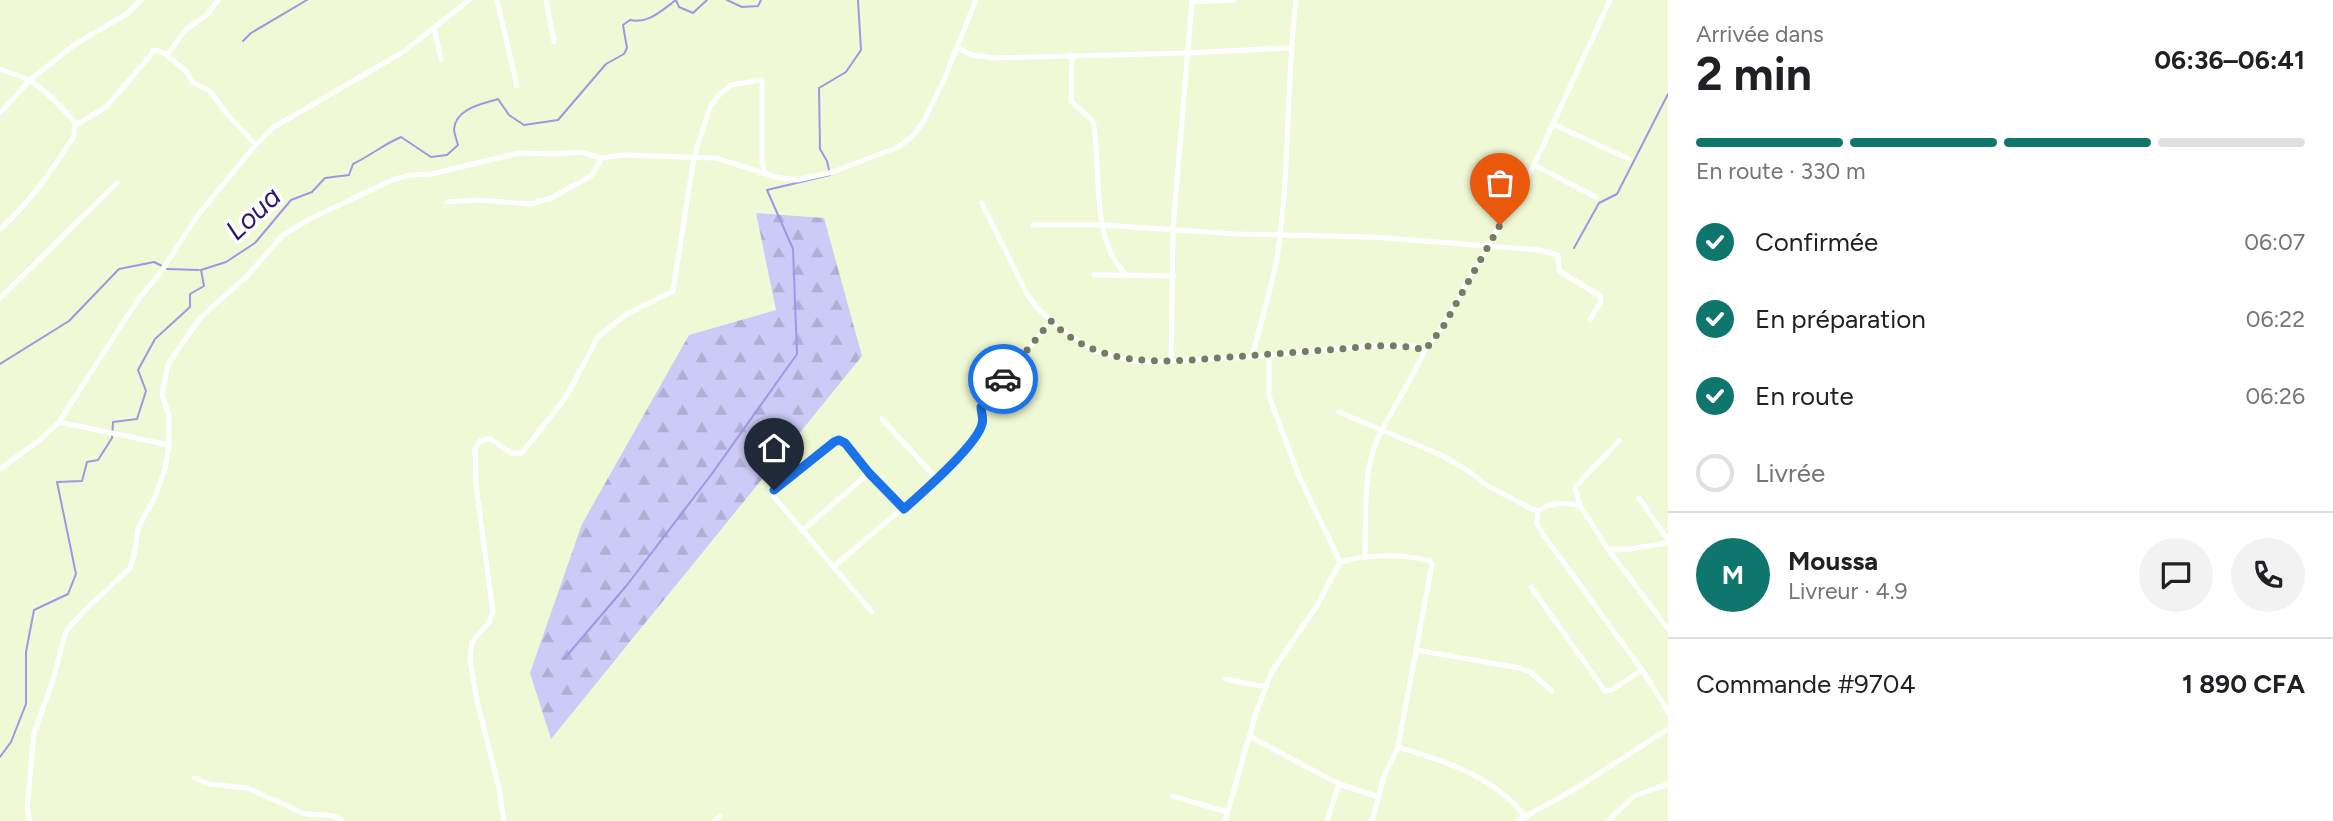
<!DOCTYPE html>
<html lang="fr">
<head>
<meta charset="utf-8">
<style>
	body { margin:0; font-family:Figtree,sans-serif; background:#f2f2f2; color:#202124; height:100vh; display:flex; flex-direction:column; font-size:26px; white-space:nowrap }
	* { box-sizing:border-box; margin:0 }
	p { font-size:23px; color:#757577 }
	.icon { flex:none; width:38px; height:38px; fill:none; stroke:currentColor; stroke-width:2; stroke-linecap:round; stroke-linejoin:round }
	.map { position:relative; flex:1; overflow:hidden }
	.panel { display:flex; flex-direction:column; background:#fff; width:665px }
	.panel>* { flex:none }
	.pin { position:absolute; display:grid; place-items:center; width:60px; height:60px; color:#fff; margin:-72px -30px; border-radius:50% 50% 50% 0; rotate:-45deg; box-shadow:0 0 7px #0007 }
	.pin .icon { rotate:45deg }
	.courier { position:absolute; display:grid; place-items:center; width:70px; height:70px; margin:-35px; border:5px solid #1a73e8; border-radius:50%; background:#fff; color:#222; box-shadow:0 2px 9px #0007 }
	.overview em { font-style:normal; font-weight:700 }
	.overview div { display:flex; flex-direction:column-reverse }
	.overview { display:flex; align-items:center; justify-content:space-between; height:119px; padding:0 28px }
	h1 { font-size:46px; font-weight:700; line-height:52px }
	.bar { display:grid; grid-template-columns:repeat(4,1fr); gap:10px 7px; align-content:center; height:84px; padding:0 28px }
	.bar i { height:9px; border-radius:5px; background:#e0e0e0 }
	.bar .active { background:#0f766e }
	.bar p { grid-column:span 4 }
	.line { display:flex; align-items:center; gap:18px; padding:0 28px; border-top:2px solid #e0e0e0 }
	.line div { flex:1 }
	.round { display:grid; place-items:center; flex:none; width:74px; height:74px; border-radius:37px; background:#f2f2f2 }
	ol { padding:0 28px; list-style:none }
	li { display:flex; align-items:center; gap:21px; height:77px }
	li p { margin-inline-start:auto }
	li .icon { padding:7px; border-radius:50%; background:#0f766e; color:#fff; stroke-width:4 }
	li:last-child { color:#757577 }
	li i { width:38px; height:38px; border:4px solid #e0e0e0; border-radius:50% }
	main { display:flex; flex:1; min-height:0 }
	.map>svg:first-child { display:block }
	.forest { fill:url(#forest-firs) }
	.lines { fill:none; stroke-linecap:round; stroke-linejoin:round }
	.stream { stroke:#9d97e4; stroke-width:2 }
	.minor { stroke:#fff; stroke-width:5 }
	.done { stroke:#767b65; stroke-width:7; stroke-dasharray:0 12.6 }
	.route { stroke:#1a73e8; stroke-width:9 }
	.labels { text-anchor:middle; stroke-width:7; stroke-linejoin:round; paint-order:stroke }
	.water-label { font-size:28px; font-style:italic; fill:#2e176f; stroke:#fff }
</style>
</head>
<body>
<main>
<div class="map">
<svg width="1668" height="821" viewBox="0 0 1668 821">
	<defs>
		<pattern id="forest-firs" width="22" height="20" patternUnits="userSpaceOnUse" patternTransform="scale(1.75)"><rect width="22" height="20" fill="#cccaf6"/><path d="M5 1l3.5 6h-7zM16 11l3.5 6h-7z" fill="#b0aed3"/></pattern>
	</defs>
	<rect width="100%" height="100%" fill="#f0f9d5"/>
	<polygon class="forest" points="756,213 824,218 862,356 551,739 530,673 582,524 689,335 776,310"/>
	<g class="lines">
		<g class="stream">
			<polyline points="727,0 742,7 758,6 761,0"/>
			<polyline points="243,41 251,33 307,0"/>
			<polyline points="829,170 827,161 820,149 819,88 846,72 861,50 858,0"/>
			<polyline points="1574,248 1599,203 1617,194 1668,94"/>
			<polyline points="167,269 199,270"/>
			<polyline points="0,364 69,321 119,269 154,262 162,266"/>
			<polyline points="564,659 627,585 711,475 797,354 793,249 767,190 830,175"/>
			<path d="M0 757 11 742 26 704V652L34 610 68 594 76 574 57 482 82 481 87 462 98 460 112 438 113 422 137 419 146 391 138 370 155 339 190 307V294L204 286 201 270 226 262 255 243 291 200 312 192 325 178 349 175 353 164C370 156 384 144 401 137L431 157 447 155 458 145C457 141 454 133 454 129 456 108 483 104 498 99L509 115 524 125 558 120 606 64 624 54 627 48 623 25 630 20C648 24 661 11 676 0L679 7 693 13 707 0"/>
		</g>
		<g class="minor">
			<polyline points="497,0 517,86"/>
			<polyline points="546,0 554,42"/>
			<polyline points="1192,2 1234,0"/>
			<polyline points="434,28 441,59"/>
			<polyline points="958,48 972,55 993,58 1187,53 1290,48"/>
			<polyline points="165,54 186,71 192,82 210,91 227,114 256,145"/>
			<path d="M1072 55 1071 101 1093 121C1102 165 1089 239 1126 274"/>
			<path d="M0 69 30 80 52 98 75 122 74 136C53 169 30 203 0 229"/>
			<polyline points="0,113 30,80 74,45 128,13 141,0"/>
			<polyline points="1553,124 1629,159"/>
			<polyline points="76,125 106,107 150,56 153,50 168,54 185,30 207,15 218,0"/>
			<polyline points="1534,165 1596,197"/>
			<polyline points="447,202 478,200 531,204 551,198 591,176 602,158"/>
			<polyline points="982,203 1027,294 1037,308 1057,326 1094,351 1134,361 1151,362 1252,357 1367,346 1412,346 1425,350 1442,327 1534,165 1610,0"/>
			<polyline points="1033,225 1102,225 1236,234 1373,237 1539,250 1558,255 1559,270 1561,272 1600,296 1601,302 1590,320"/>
			<polyline points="1094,275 1174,276"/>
			<polyline points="0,298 117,183"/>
			<path d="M1252 357C1260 324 1271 291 1277 258 1290 173 1286 85 1296 0"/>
			<polyline points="1171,362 1173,229 1192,0"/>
			<path d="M1339 412 1441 455 1470 472 1486 485 1532 509 1538 511C1551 501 1566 503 1580 506L1608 549 1668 629"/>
			<polyline points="882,419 937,479"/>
			<polyline points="59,422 169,445"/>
			<polyline points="0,469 41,439 59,422 137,301 160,273 198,215 253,148 274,127 403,52 469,0"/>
			<polyline points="1639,498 1668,540"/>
			<polyline points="1580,506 1575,487 1619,441"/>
			<polyline points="1538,511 1537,524 1542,533 1642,670 1668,712"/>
			<polyline points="802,531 869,473"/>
			<polyline points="1608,549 1629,549 1668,543"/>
			<path d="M1365 558C1366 525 1363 476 1375 445 1389 412 1411 383 1425 350"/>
			<path d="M1340 562C1367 554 1402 554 1430 561L1432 564 1398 747 1384 776 1372 821"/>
			<polyline points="833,567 943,474 978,432 983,420 980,407 983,403 1051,321"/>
			<polyline points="1531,587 1605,691 1612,690 1642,670"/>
			<polyline points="872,612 774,497 773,492 834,442 839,440 845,443 869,473 904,509"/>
			<polyline points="1416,650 1520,668 1530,672 1552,691"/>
			<polyline points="1225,679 1266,687"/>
			<polyline points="1249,736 1339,784 1379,797"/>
			<path d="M1398 747C1445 761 1493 776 1525 816"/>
			<path d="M195 778 209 784 247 788 303 813C316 817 331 811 342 821"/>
			<polyline points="1172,796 1227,812"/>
			<polyline points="30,821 27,808 34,733 52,683 66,631 85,610 130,568 134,556 138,528 155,497 165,469 169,445 169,415 162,395 168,364 201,317 247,276 283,235 308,220 392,180 410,175 432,174 519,153 555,154 580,152 602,158 624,155 716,158 776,177 797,180 833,172 898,147 913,136 924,121 945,77 976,0"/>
			<polyline points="504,821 499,788 477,701 470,660 472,642 489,622 493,612 476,485 475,448 480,441 490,439 511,453 522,453 566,397 598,337 625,315 673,291 694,157 710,107 719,95 731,85 762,80 762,163 765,172"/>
			<polyline points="715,821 720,816"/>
			<polyline points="1225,821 1255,716 1271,673 1318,604 1340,562 1299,476 1276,415 1269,396 1269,355"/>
			<polyline points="1327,821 1339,784"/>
			<polyline points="1518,821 1578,787 1668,729"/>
			<polyline points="1608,821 1634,796 1668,784"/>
		</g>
	</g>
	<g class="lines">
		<path class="done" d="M1003 379 1051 321C1097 367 1157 363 1217 358 1258 355 1299 352 1340 349 1367 346 1398 343 1425 350L1443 327 1500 225"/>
		<path class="route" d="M774 490 834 442 839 440 845 443 869 473 904 509C922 493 977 445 982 424 984 418 981 413 981 407L1003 379"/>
	</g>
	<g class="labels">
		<g class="water-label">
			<text transform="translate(253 213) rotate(-43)" y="10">Loua</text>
		</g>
	</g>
</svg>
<div class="pin" style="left:1500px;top:225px;background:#ea580c"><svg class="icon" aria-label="bag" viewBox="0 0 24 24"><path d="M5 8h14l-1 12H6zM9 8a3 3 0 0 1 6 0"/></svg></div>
<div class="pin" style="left:774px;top:490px;background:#1f2937"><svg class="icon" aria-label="home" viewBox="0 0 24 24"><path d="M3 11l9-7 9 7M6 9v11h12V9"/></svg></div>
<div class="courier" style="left:1003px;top:379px"><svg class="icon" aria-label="car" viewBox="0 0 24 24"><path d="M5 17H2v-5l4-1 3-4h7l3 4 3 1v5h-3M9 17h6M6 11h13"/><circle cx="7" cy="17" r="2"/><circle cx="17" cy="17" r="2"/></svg></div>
</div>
<section class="panel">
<div class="overview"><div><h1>2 min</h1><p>Arrivée dans</p></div><em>06:36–06:41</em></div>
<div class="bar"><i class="active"></i><i class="active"></i><i class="active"></i><i></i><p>En route · 330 m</p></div>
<ol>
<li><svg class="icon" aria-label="check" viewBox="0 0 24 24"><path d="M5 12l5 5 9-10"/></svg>Confirmée<p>06:07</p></li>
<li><svg class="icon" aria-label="check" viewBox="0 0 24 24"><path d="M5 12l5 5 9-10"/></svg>En préparation<p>06:22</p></li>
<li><svg class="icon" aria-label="check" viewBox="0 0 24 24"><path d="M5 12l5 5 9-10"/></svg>En route<p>06:26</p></li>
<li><i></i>Livrée</li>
</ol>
<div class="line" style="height:126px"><b class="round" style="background:#0f766e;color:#fff">M</b><div><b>Moussa</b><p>Livreur · 4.9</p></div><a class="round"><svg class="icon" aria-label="chat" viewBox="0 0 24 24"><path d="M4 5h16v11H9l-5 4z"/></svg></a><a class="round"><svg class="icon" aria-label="phone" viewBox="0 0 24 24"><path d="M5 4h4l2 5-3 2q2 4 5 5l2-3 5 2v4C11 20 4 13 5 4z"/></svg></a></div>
<div class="line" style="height:91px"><div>Commande #9704</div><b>1 890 CFA</b></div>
</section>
</main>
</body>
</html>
